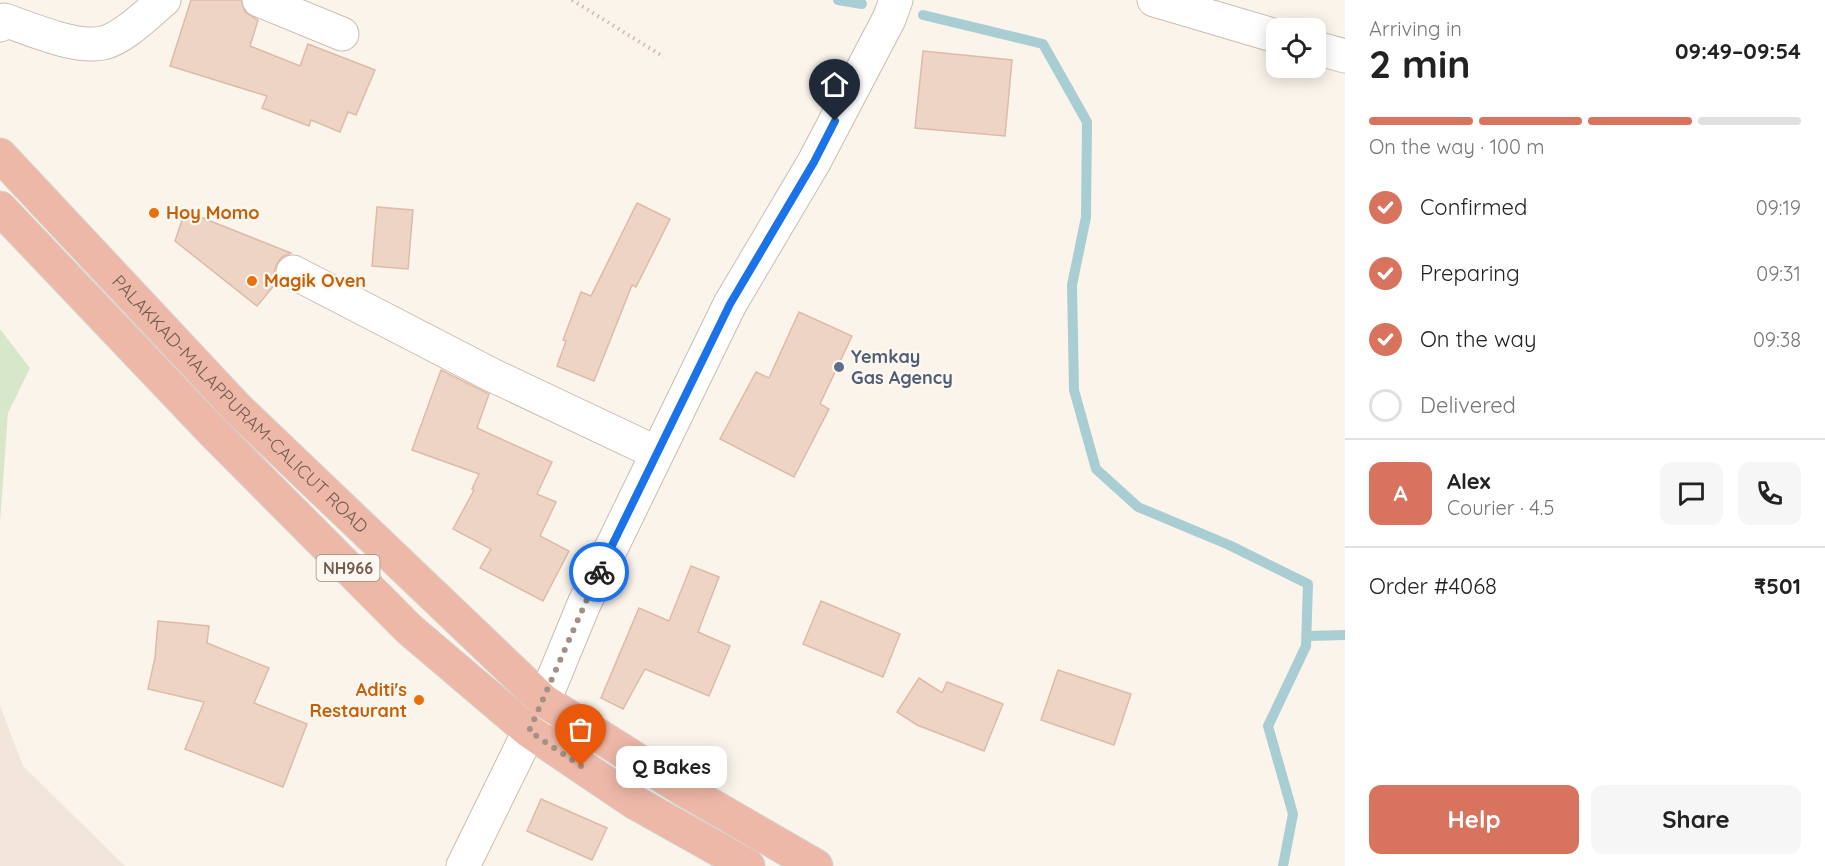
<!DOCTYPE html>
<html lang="en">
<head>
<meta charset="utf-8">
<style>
	body { margin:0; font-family:Quicksand,sans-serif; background:#f6f6f6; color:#222; height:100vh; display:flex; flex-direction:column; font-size:22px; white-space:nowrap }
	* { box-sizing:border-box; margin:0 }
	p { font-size:20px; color:#767676 }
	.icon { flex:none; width:33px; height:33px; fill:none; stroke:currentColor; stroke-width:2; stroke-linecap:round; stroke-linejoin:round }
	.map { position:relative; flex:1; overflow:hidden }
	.sheet { display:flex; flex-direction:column; background:#fff; width:480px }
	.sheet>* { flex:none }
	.controls { position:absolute; left:1266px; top:18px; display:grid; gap:12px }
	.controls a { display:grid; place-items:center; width:60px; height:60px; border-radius:12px; background:#fff; box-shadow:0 3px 15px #0003; font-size:30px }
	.pin { position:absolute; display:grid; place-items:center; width:51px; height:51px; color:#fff; margin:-62px -26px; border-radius:50% 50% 50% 0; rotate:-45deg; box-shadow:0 0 6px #0007 }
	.pin .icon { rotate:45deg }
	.courier { position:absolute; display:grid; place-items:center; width:60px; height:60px; margin:-30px; border:4px solid #1a73e8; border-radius:50%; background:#fff; color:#222; box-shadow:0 2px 8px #0007 }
	.bubble { position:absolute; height:42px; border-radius:12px; background:#fff; box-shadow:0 3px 15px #0003; font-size:20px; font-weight:800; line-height:42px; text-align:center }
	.headline em { font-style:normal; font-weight:800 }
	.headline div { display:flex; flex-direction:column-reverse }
	.headline { display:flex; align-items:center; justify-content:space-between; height:102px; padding:0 24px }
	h1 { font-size:39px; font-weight:800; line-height:45px }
	.bar { display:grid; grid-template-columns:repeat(4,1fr); gap:9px 6px; align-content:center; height:72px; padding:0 24px }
	.bar i { height:8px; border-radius:4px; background:#e0e0e0 }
	.bar .selected { background:#d8745d }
	.bar p { grid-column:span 4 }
	.line { display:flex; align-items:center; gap:15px; padding:0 24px; border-top:2px solid #e0e0e0 }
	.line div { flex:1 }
	.round { display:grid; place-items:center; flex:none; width:63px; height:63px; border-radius:12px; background:#f6f6f6 }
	ol { padding:0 24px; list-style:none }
	li { display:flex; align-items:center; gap:18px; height:66px }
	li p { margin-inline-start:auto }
	li .icon { padding:6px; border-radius:50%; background:#d8745d; color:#fff; stroke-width:4 }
	li:last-child { color:#767676 }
	li i { width:33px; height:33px; border:3px solid #e0e0e0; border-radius:50% }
	.action { display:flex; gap:12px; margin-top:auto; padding:12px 24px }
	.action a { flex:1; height:69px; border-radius:12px; background:#d8745d; color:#fff; font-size:24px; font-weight:800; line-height:69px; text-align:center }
	.action a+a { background:#f6f6f6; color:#222 }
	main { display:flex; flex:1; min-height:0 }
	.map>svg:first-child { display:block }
	.residential { fill:#f2e6da }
	.green { fill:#d7e8ca }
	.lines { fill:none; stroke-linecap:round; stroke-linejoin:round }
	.stream { stroke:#a8ced4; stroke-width:10 }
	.building { fill:#eed4c5; stroke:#dfbaa7; stroke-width:1.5 }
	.minor-casing { stroke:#ccbcb1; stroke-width:35 }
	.highway-casing { stroke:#d8d1ce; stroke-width:35 }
	.path { stroke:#d3b7a8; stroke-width:4; stroke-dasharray:1.5 4.5; stroke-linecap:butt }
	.minor { stroke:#fff; stroke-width:33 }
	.highway { stroke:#eeb8a8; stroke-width:33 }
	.done { stroke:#a39186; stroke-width:6; stroke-dasharray:0 10.8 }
	.route { stroke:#1a73e8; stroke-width:8 }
	.food-dot { fill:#e8710a; stroke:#fef8f1; stroke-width:2 }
	.service-dot { fill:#5c6f8a; stroke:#fef8f1; stroke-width:2 }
	.labels { text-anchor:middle; stroke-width:4.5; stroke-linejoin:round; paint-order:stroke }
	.shield { fill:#fef8f1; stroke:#9d8b80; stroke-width:1.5 }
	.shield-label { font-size:16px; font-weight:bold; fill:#745c50 }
	.food-label { font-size:18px; font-weight:bold; fill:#c56008; stroke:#fef8f1; text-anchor:start }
	.service-label { font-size:18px; font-weight:bold; fill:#4e5e75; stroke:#fef8f1; text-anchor:start }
	.street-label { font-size:18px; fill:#745c50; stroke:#fef8f1 }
</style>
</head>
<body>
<main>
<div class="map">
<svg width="1345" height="866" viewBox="0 0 1345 866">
	<rect width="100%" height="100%" fill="#fbf4eb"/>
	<polygon class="residential" points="0,706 23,766 125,866 0,866"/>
	<polygon class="green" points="0,329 30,368 8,413 0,523"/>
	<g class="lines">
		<g class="stream">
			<polyline points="838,0 862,4"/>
			<polyline points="923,15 1043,44 1087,122 1086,217 1072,285 1074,390 1096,469 1138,507 1229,545 1308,584 1306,646 1268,726 1293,814 1283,866"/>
			<polyline points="1307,636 1345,635"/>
		</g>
	</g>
	<g class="building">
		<polygon points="191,0 241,0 245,12 258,20 250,46 300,66 308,44 375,70 356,115 348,112 340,132 311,120 309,126 262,108 267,96 170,66"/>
		<polygon points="923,51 1012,60 1005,136 915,128"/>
		<polygon points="637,203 670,219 636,287 632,285 594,381 557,366 566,341 563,340 581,292 591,296"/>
		<polygon points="377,207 413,210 408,269 372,266"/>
		<polygon points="185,211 291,253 282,257 277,263 274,272 277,282 257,306 175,241"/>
		<polygon points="799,312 852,336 820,404 829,409 794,477 720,439 756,372 769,378"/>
		<polygon points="441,370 489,394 477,428 552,462 537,494 556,502 540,536 569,551 543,601 480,568 491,549 453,529 474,490 472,489 479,474 412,450"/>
		<polygon points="691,566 719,577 698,632 730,646 709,696 645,669 623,709 601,698 639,608 669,621"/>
		<polygon points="821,601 900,634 883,677 803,644"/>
		<polygon points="158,621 209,626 207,643 269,668 254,703 307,724 283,787 185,749 204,702 148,689 155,658"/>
		<polygon points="1058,670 1131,694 1114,745 1041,720"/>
		<polygon points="919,678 942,693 947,682 1003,704 984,751 917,725 897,712"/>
		<polygon points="541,799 607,828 592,860 527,831"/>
	</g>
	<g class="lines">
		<g class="minor-casing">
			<g id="minor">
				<polyline points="259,0 342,34"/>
				<polyline points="1154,0 1276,36"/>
				<path d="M0 25 4 20C31 29 75 49 103 43 124 38 148 13 164 0"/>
				<polyline points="1316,48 1345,56"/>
				<polyline points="293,272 492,375 657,453"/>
				<polyline points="463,866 544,701 584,604 730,304 814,162 889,19 896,0"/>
			</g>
		</g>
		<g class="highway-casing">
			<g id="highway">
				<path id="s1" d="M0 155 237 408 544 701 683 789 816 866"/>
				<polyline points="0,208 212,431 409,629 529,731 634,802 748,866"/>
			</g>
		</g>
		<polyline class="path" points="572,0 664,57"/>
		<use href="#minor" class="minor"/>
		<use href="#highway" class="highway"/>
	</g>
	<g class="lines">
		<polyline class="done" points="581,766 529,731 599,572"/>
		<polyline class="route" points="599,572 730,304 814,162 835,121"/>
	</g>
	<g class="food-dot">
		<circle cx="154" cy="213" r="6"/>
		<circle cx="252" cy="281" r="6"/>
		<circle cx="419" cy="700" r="6"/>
	</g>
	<circle class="service-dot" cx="839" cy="367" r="6"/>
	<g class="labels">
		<rect class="shield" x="316.5" y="555" width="63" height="26" rx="4.5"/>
		<g class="shield-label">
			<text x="348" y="574">NH966</text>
		</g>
		<g class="food-label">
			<text x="166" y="219">Hoy Momo</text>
			<text x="264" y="287">Magik Oven</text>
			<text x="407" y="696" text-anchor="end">Aditi's<tspan x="407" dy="21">Restaurant</tspan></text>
		</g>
		<g class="service-label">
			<text x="851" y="363">Yemkay<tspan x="851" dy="21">Gas Agency</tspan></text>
		</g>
		<g class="street-label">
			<text dy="6" stroke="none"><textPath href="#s1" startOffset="346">PALAKKAD-MALAPPURAM-CALICUT ROAD</textPath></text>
		</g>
	</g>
</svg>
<div class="controls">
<a><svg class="icon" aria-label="locate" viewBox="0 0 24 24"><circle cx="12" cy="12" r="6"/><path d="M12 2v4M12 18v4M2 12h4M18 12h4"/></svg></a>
</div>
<div class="pin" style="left:581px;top:766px;background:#ea580c"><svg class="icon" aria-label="bag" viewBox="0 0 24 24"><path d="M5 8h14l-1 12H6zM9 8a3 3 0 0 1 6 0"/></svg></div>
<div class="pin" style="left:835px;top:121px;background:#1f2937"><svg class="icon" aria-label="home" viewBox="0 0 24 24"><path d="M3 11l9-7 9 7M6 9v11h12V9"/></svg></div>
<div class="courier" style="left:599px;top:572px"><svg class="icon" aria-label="bike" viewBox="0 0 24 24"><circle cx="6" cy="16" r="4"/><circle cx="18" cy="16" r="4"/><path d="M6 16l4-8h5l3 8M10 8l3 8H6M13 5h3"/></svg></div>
<div class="bubble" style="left:616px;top:746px;width:111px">Q Bakes</div>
</div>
<section class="sheet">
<div class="headline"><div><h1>2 min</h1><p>Arriving in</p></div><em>09:49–09:54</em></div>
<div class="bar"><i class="selected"></i><i class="selected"></i><i class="selected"></i><i></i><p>On the way · 100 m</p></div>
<ol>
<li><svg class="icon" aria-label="check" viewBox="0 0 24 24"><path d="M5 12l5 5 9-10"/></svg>Confirmed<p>09:19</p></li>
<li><svg class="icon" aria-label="check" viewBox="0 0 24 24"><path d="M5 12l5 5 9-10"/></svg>Preparing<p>09:31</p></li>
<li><svg class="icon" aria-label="check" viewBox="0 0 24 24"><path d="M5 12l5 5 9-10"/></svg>On the way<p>09:38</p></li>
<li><i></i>Delivered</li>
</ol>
<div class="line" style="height:108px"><b class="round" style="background:#d8745d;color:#fff">A</b><div><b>Alex</b><p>Courier · 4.5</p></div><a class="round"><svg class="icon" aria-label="chat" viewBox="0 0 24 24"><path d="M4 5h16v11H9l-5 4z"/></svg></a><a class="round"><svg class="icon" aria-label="phone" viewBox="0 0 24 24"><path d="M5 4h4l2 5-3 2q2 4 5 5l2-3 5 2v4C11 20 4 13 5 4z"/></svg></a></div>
<div class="line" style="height:78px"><div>Order #4068</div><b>₹501</b></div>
<div class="action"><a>Help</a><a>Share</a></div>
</section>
</main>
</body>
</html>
